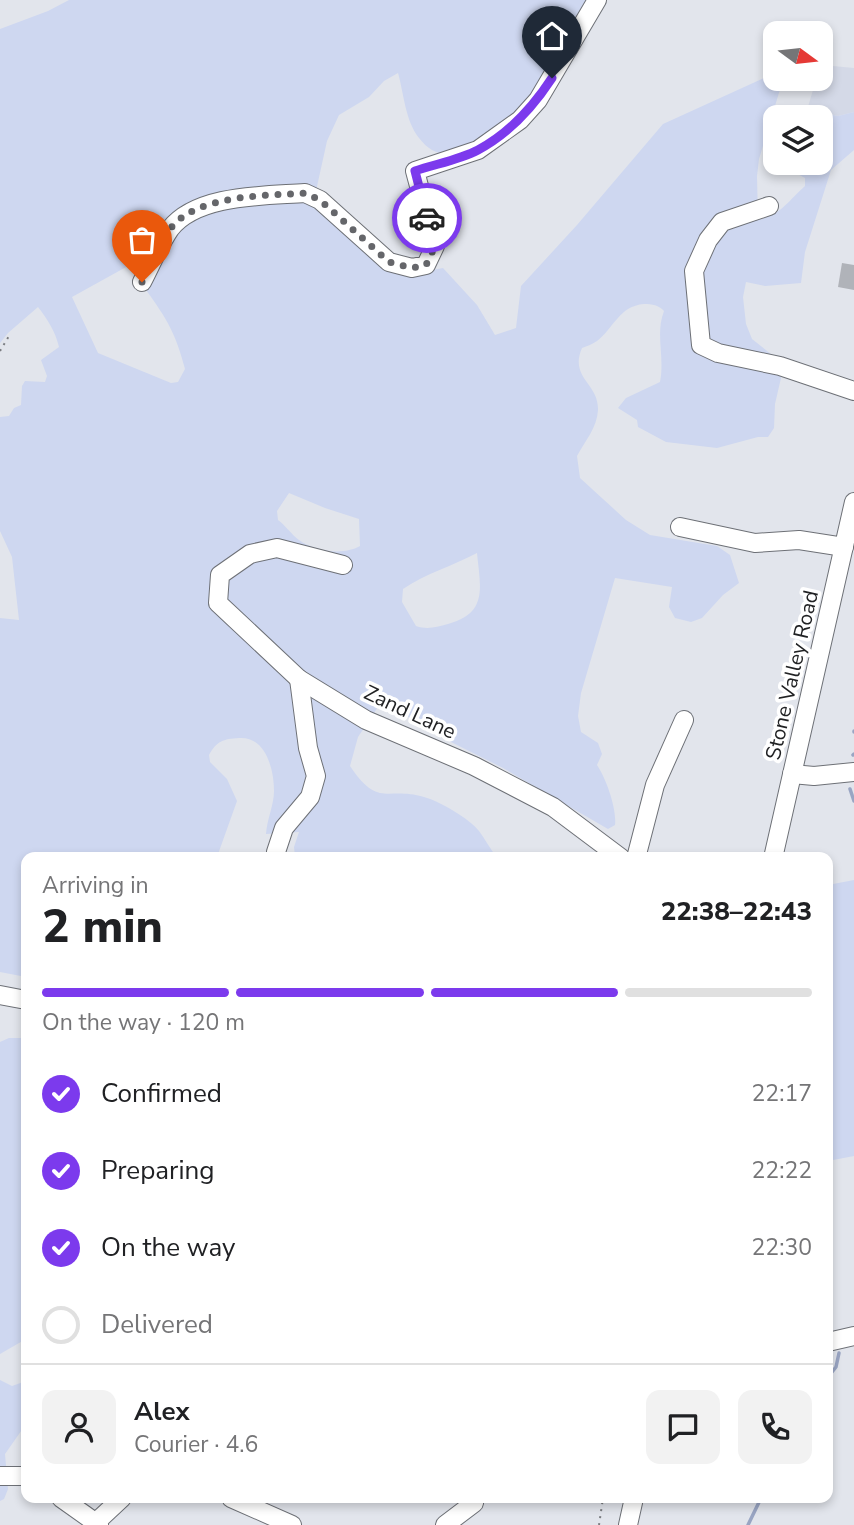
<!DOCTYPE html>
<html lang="en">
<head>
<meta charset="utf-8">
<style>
	body { margin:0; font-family:"Nunito Sans",sans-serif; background:#f2f2f2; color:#202124; height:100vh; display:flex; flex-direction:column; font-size:26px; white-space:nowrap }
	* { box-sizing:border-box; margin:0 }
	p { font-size:23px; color:#757577 }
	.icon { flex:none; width:38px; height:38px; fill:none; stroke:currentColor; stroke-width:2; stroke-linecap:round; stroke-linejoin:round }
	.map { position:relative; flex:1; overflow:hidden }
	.side { position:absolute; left:21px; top:852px; width:812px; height:651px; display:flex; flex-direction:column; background:#fff; border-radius:14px; box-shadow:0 4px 10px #0003 }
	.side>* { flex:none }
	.needle { width:46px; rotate:105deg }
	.buttons { position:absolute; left:763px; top:21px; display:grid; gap:14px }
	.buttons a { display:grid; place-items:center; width:70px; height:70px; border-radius:14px; background:#fff; box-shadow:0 4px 10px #0003; font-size:35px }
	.pin { position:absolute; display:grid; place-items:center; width:60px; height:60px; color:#fff; margin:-72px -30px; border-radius:50% 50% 50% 0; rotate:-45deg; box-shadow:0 0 7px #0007 }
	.pin .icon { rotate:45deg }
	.courier { position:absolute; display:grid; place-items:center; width:70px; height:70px; margin:-35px; border:5px solid #7c3aed; border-radius:50%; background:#fff; color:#222; box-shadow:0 2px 9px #0007 }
	.summary em { font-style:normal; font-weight:800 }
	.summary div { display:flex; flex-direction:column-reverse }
	.summary { display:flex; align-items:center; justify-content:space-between; height:119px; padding:0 21px }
	h1 { font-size:46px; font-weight:800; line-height:52px }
	.bar { display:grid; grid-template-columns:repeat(4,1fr); gap:10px 7px; align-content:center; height:84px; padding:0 21px }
	.bar i { height:9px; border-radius:5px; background:#e0e0e0 }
	.bar .selected { background:#7c3aed }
	.bar p { grid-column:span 4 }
	.line { display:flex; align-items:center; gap:18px; padding:0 21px; border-top:2px solid #e0e0e0 }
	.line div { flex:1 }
	.round { display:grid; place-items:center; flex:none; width:74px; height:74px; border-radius:14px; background:#f2f2f2 }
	ol { padding:0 21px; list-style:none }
	li { display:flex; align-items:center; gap:21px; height:77px }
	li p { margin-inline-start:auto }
	li .icon { padding:7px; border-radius:50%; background:#7c3aed; color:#fff; stroke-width:4 }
	li:last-child { color:#757577 }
	li i { width:38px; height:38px; border:4px solid #e0e0e0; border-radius:50% }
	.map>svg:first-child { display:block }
	.built { fill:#d4d9e7 }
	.green { fill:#ced7f0; fill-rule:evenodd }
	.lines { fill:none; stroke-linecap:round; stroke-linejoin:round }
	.stream { stroke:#99a5c3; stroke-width:3.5 }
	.building { fill:#b0b3b9 }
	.minor-casing { stroke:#6d7076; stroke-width:20 }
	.path { stroke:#7a7c80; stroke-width:2; stroke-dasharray:2 5; stroke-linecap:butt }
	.minor { stroke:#fff; stroke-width:18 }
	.done { stroke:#65666a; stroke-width:7; stroke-dasharray:0 12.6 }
	.route { stroke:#7c3aed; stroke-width:9 }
	.labels { text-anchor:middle; stroke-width:7; stroke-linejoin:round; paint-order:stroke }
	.street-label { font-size:21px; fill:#212224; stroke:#fff }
</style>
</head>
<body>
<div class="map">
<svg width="854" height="1525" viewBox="0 0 854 1525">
	<rect width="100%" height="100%" fill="#e2e5ec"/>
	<polygon class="built" points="833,66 854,68 854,112 838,116 807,110 813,90 826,82"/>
	<g class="green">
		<path d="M69 0H590C570 34 549 79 521 108 507 122 491 132 474 143 453 156 436 160 419 138 405 120 404 94 398 73L384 81 369 97 339 115 327 141 316 191 201 201 146 263 133 272 128 266 72 297 98 353 171 383 178 382 185 369C176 334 167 319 146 290L152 275 181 226 206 209 306 200 416 273 443 268 477 305 495 335 516 328 521 286 577 225 663 124 775 73V79H821V66H833C825 95 805 89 781 86L759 159 757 176 758 220C782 214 788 201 805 186V178L794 172 800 163H821V117H809L807 110 838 116 854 112V150L831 170 805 252 801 283 765 286 746 282 743 297 746 324 752 339 776 358 781 378 775 404 774 428 768 437H758L717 448 666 442 638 427 637 420 618 408 626 398 660 382C665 357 655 334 664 311 659 305 652 304 644 304 619 306 614 328 597 341 593 344 587 346 582 348 569 378 599 383 598 410 597 428 585 441 577 456L580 478 626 520 650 535 717 546 730 555 739 583 723 595 702 618 691 622 675 618 669 607 672 587 615 578 581 693 578 716 581 732 598 743 602 754 597 765C606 778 617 809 615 825L608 829 503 768 427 730 404 714 378 707 358 737 350 766C379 809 386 786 424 797 439 801 470 819 479 831 485 839 490 849 497 857H295L294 847 299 832 266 834C267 819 274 805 274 791 274 770 266 736 239 738 223 739 217 741 209 755L210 762 227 779 237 801 217 857 26 858V977L0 972V618L19 620 12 557 0 531V417L9 416 14 408 21 405 22 386 25 381 45 382 47 376 41 360 59 347C55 331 48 320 38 307L8 333 0 343V29L48 11ZM289 493 325 508 359 519 360 546C343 556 314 551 299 540 291 534 286 526 278 520L277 511ZM477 553C480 586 489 613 448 624 436 627 428 630 416 626L402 602 403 589C426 573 453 566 477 553Z"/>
		<polygon points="854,880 854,1156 828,1161 828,885"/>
		<polygon points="9,1038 26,1038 26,1339 0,1354 0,1042"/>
		<polygon points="0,1380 12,1386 26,1381 26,1424 5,1454 8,1489 4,1499 0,1501"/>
	</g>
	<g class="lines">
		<g class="stream">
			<polyline points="854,731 854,732"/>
			<polyline points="853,755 854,754"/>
			<polyline points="850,789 854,801"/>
			<polyline points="828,1377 836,1367 839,1353"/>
			<polyline points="748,1525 761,1498"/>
		</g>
	</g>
	<polygon class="building" points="842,263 854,265 854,290 838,287"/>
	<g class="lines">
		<g class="minor-casing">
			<g id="minor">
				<polyline points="769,206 722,222 708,240 694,271 701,345 718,353 780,366 854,391"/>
				<path d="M142 282C151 265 159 245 170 229 197 194 265 196 305 193L320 200 389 262 412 268 426 265 435 246 415 171 478 150 520 120 538 100 597 0"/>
				<polyline points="680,527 755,543 799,540 844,547"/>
				<polyline points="343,565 277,548 250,554 220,575 218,603 299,679 366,720 474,766 553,807 621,858"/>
				<polyline points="792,774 814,776 854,772"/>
				<polyline points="276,852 284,828 310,797 316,776 308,748 299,679"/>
				<polyline points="636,858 655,785 684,720"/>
				<polyline points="773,858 854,502"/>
				<polyline points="0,995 26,1000"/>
				<polyline points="828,1342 854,1336"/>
				<polyline points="0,1476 26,1476"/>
				<polyline points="61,1498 99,1525"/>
				<polyline points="231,1498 292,1525"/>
				<polyline points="93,1525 122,1498"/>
				<polyline points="445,1525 474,1503"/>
				<polyline points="628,1525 634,1498"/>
			</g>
		</g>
		<g class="path">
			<polyline points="0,351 9,336"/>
			<polyline points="599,1525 603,1498"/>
		</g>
		<use href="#minor" class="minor"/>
	</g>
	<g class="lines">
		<path class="done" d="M142 282C151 265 159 245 170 229 197 194 265 196 305 193L320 200 389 262 412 268 426 265 435 246 427 218"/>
		<path class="route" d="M427 218 415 171C435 164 459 160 478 150 510 133 533 107 552 78"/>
	</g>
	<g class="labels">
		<g class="street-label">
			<text transform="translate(792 675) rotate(-77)" y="7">Stone Valley Road</text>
			<text transform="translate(410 712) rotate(25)" y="7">Zand Lane</text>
		</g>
	</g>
</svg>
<div class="buttons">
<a><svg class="needle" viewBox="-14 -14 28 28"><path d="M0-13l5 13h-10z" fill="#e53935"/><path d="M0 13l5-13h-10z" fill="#757577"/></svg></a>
<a><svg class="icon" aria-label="layers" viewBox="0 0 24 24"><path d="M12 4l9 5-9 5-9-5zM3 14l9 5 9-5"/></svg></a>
</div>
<div class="pin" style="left:142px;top:282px;background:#ea580c"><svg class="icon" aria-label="bag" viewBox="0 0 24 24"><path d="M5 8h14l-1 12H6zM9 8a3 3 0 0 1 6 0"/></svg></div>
<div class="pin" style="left:552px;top:78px;background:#1f2937"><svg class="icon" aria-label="home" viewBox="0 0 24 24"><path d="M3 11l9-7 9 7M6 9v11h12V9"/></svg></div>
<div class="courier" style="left:427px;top:218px"><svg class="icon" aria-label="car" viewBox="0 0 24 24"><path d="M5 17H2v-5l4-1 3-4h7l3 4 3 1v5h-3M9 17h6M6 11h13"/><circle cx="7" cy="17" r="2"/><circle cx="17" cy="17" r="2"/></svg></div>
<section class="side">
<div class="summary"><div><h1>2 min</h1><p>Arriving in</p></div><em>22:38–22:43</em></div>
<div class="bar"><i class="selected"></i><i class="selected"></i><i class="selected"></i><i></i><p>On the way · 120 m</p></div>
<ol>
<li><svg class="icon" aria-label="check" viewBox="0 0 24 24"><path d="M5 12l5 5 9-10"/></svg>Confirmed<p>22:17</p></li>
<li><svg class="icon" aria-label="check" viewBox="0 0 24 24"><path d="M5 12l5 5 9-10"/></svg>Preparing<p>22:22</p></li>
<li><svg class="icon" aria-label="check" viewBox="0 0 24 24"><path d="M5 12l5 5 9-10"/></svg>On the way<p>22:30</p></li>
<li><i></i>Delivered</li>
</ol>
<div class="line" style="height:126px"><a class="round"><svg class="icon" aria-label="person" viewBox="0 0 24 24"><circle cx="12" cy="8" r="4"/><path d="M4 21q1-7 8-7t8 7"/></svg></a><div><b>Alex</b><p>Courier · 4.6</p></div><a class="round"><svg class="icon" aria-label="chat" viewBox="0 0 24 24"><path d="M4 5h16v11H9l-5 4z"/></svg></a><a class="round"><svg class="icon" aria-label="phone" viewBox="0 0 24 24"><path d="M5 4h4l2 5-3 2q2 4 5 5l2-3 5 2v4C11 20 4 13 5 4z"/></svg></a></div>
</section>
</div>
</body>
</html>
